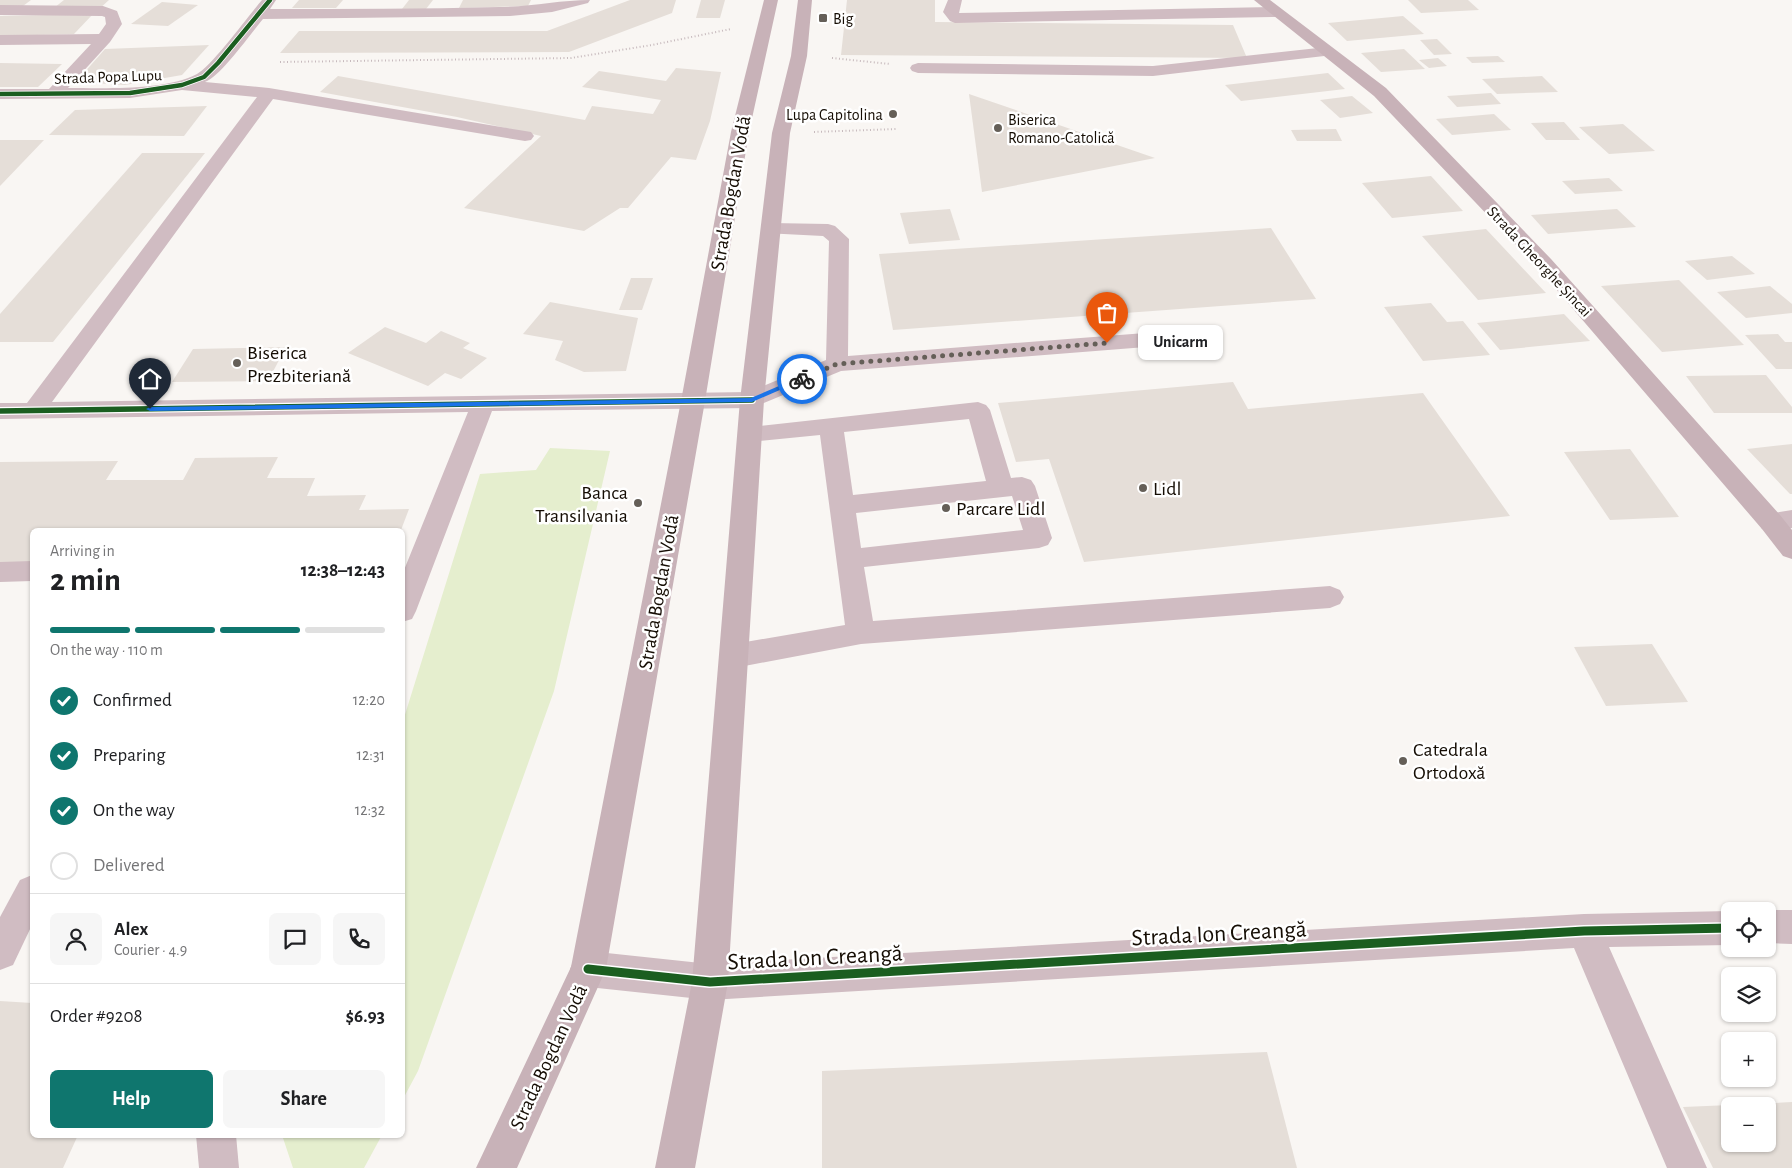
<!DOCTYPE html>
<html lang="en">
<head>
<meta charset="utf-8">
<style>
	body { margin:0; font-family:"Alegreya Sans",sans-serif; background:#f6f6f6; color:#202124; height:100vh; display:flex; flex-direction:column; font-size:19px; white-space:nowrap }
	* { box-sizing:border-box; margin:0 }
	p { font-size:16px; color:#757577 }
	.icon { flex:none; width:28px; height:28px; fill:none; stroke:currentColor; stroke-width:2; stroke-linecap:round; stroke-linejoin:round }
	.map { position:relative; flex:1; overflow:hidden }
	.sheet { position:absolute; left:30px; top:528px; width:375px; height:610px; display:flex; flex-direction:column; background:#fff; border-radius:8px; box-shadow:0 1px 4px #0004 }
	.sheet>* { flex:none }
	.fabs { position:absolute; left:1721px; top:902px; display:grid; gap:10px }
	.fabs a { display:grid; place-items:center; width:55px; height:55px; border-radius:8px; background:#fff; box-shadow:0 1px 4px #0004; font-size:25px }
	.pin { position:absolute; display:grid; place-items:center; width:42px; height:42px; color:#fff; margin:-51px -21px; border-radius:50% 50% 50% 0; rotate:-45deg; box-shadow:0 0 5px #0007 }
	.pin .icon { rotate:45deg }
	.courier { position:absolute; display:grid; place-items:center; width:50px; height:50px; margin:-25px; border:4px solid #1a73e8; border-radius:50%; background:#fff; color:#222; box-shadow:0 1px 6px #0007 }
	.bubble { position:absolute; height:35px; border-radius:8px; background:#fff; box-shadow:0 1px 4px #0004; font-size:16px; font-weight:600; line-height:35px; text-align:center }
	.head em { font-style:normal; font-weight:600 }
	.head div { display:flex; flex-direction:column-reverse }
	.head { display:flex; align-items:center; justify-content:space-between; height:85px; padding:0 20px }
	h1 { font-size:32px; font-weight:600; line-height:38px }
	.bar { display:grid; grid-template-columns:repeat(4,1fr); gap:8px 5px; align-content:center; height:60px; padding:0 20px }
	.bar i { height:6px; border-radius:4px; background:#e0e0e0 }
	.bar .selected { background:#0f766e }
	.bar p { grid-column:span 4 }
	.line { display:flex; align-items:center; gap:12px; padding:0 20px; border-top:1px solid #e0e0e0 }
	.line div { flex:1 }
	.round { display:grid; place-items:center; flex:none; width:52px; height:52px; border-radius:8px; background:#f6f6f6 }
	ol { padding:0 20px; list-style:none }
	li { display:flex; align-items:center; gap:15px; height:55px }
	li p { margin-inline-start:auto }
	li .icon { padding:5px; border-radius:50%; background:#0f766e; color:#fff; stroke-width:4 }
	li:last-child { color:#757577 }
	li i { width:28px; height:28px; border:2px solid #e0e0e0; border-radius:50% }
	.button { display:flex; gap:10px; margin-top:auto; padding:10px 20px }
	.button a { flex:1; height:58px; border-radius:8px; background:#0f766e; color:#fff; font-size:20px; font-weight:600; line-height:58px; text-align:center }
	.button a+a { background:#f6f6f6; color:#202124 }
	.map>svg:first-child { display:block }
	.green { fill:#e5eece }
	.building { fill:#e5ded8 }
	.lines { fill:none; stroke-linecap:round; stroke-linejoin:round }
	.path { stroke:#c7babd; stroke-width:2; stroke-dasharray:1 2.5; stroke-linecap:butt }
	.minor { fill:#d0bcc2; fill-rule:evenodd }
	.major { fill:#c8b2b8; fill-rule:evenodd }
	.cycleway-far2-casing { stroke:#fff; stroke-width:6 }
	.cycleway-far1-casing { stroke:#fff; stroke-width:8 }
	.cycleway-casing { stroke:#fff; stroke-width:12 }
	.cycleway-far2 { stroke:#1b5e20; stroke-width:4.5 }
	.cycleway-far1 { stroke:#1b5e20; stroke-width:5.5 }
	.cycleway { stroke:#1b5e20; stroke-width:9 }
	.route { fill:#1a73e8 }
	.done { stroke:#655f58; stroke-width:5; stroke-dasharray:0 9 }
	.poi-dot { fill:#655f58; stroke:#fff; stroke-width:2 }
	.labels { text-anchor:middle; stroke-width:5; stroke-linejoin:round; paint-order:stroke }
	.far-poi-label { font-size:16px; fill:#150d04; stroke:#fff; text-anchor:start }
	.far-street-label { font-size:16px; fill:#150d04; stroke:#fff }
	.street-label { font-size:20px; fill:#150d04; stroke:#fff }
	.poi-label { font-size:20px; fill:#150d04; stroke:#fff; text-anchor:start }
	.near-street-label { font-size:24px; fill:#150d04; stroke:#fff }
</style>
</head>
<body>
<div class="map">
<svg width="1792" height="1168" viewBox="0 0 1792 1168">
	<rect width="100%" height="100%" fill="#f9f6f3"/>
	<g class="green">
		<polygon points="550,448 610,451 554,691 418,1071 403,1099 403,721 480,474 536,470"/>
		<polygon points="282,1135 382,1135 364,1168 293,1168"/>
	</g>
	<g class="building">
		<polygon points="0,0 31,0 23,6 0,6"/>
		<polygon points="64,0 109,0 99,9 54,8"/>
		<polygon points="299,0 343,0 336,8 292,8"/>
		<polygon points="409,0 433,0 426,9 402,9"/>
		<polygon points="463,0 531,0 528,6 459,8"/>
		<polygon points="630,0 676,0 672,13 569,52 280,53 299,31 547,31"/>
		<polygon points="701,0 725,0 720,18 696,18"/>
		<polygon points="847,0 935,0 935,22 1233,25 1247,58 841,55"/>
		<polygon points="1408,0 1468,0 1479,10 1421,13"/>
		<polygon points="162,2 198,5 168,26 131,24"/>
		<polygon points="93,14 74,34 0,36 0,16"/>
		<polygon points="1403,16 1424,34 1347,41 1328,23"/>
		<polygon points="1437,39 1452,54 1434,55 1420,40"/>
		<polygon points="209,45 182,75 125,85 76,82 105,49"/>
		<polygon points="1404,49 1425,69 1381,72 1361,53"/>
		<polygon points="1498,56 1505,62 1472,63 1466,57"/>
		<polygon points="1438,58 1447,66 1429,68 1419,60"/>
		<polygon points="0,63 62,64 38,87 0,87"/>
		<polygon points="676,68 721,72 710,121 696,160 671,157 628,208 620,208 584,231 464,208 541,136 457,117 320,92 338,76 585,120 592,106 653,114 661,100 582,87 599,71 666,81"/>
		<polygon points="1328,73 1345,89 1241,101 1225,85"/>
		<polygon points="1542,76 1558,92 1497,94 1482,79"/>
		<polygon points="1491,93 1501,104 1457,107 1447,96"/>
		<polygon points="969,94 1155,158 982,192"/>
		<polygon points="1352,96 1373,113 1340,118 1320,100"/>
		<polygon points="207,106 184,136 49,135 75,110"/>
		<polygon points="1494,114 1511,130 1452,135 1436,119"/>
		<polygon points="1564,122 1580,140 1546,140 1531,123"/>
		<polygon points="1623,124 1655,151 1609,154 1579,127"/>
		<polygon points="1336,129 1342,141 1297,141 1291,130"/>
		<polygon points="0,140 44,140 0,186"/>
		<polygon points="142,153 205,153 53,342 0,342 0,314"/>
		<polygon points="1431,176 1463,211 1392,218 1362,183"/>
		<polygon points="1609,178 1623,191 1575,194 1562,181"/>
		<polygon points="950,209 960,240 909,244 900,213"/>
		<polygon points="1617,209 1636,227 1548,234 1531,215"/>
		<polygon points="1271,228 1316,299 893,330 879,254"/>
		<polygon points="1486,229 1546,293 1478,300 1422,236"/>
		<polygon points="1732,256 1755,274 1707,280 1685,261"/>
		<polygon points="631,278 653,278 642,310 619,310"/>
		<polygon points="1679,280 1744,345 1662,352 1601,286"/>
		<polygon points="1770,286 1792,304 1792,313 1746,318 1717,292"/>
		<polygon points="550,302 638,318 626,371 584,372 555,360 563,341 523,334"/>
		<polygon points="1431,303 1447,322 1463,321 1490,355 1423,361 1384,307"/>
		<polygon points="1564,314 1590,341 1500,350 1477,323"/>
		<polygon points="385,327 426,343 441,331 470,343 463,348 487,358 461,379 445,373 428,386 348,353"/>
		<polygon points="1778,334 1785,342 1792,342 1792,369 1776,369 1745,335"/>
		<polygon points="286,347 268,381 172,382 193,349"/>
		<polygon points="1766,375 1792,407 1792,413 1714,413 1686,376"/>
		<polygon points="1233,382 1248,409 1423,393 1510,516 1084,562 1049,459 1016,462 998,403"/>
		<polygon points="1792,444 1792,494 1790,494 1747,449"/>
		<polygon points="1630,449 1679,517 1610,520 1564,452"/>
		<polygon points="278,457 267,478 315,478 307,496 366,495 359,510 409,509 401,530 32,530 32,565 0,566 0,462 118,461 106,480 183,480 195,458"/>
		<polygon points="1652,644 1688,702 1606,706 1574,647"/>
		<polygon points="0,1001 32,1003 32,1135 78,1135 63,1168 0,1168"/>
		<polygon points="1267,1052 1297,1168 822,1168 822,1071"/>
		<polygon points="1792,1102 1792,1168 1713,1168 1683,1107 1730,1105 1730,1144 1768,1144 1768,1106 1737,1106 1737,1105"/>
	</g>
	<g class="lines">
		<g class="path">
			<polyline points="832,58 890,64"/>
			<polyline points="280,62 571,58 652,45 731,29"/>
			<polyline points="814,132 897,129"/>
		</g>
		<g class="minor">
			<path d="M262 0H276L270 9C346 9 423 9 499 7 530 7 560 0 590 0L588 3 552 12 510 16 263 19C251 33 221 76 205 82L269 88 525 131 531 132 534 136 531 140 525 141 273 99 52 402 749 392 826 360 829 241 823 236 764 233 761 229 764 225 771 223 828 224 835 226 849 239 848 356 1184 330 1192 332 1195 337 1192 342 1184 344 841 371 752 408 492 411 416 611 412 619 402 622V575L468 412 0 419V403H27L257 97 182 90 130 98 0 99V89H49L91 44 0 45V35L99 34 106 24 105 17 102 16 0 15V5L103 6 117 11 122 24 110 42 68 88C104 88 165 91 197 74 212 66 249 15 262 0Z"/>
			<polygon points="948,0 962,0 959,13 1276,7 1281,9 1284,12 1281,15 1276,17 955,23 950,21 943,12"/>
			<polygon points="1327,47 1333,49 1335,52 1333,55 1153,76 918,73 912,71 910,68 912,65 918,63 1153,66"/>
			<path d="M978 402 986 405 990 410 1011 478 1022 477 1031 480 1035 486 1052 538 1048 545 1039 548 864 567 873 621 1330 586 1340 590 1344 597 1340 604 1330 608 861 644 734 668 724 664 719 656 724 648 734 644 845 625 820 435 750 442 741 440 738 434 741 428ZM969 419 986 481 853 495 844 432ZM1012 496 1023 530 861 548 856 513Z"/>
			<polygon points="1792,510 1792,528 1771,531 1762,529 1758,522 1762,515"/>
			<polygon points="32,561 32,581 0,582 0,562"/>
			<polygon points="32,875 32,925 13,965 0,970 0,917 20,880"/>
			<polygon points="1768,910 1792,910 1792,944 1768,943 1768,911 1766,911"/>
			<polygon points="1730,911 1730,945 1609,947 1707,1168 1667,1168 1574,948 710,1000 588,987 575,981 570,969 575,957 588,951 710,964 1584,914"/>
			<polygon points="196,1135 236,1135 239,1168 199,1168"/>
		</g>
		<g class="major">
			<polygon points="764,0 778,0 749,132 705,401 606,969 517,1168 476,1168 571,967 681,401 731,132"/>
			<polygon points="798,0 812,0 807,56 790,133 764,400 728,982 695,1168 655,1168 692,982 740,400 772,133 791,56"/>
			<polygon points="1254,0 1270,0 1386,88 1551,259 1780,515 1792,530 1792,559 1783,556 1762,529 1537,267 1374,96"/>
		</g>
		<g class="cycleway-far2-casing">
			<polyline id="cycleway-far2" points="0,94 130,93 182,85 204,77 218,63 270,0"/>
		</g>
		<g class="cycleway-far1-casing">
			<polyline id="cycleway-far1" points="0,411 752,400"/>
		</g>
		<g class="cycleway-casing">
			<polyline id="cycleway" points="588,969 710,982 1584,931 1730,928"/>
		</g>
		<use href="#cycleway-far2" class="cycleway-far2"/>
		<use href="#cycleway-far1" class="cycleway-far1"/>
		<use href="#cycleway" class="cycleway"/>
	</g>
	<polygon class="route" points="800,377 805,379 752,402 150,411 146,409 150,407 751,398"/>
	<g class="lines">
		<polyline class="done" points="802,379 837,364 1107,343"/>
	</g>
	<g class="poi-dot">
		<rect x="818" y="13" width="10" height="10" rx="2.5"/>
		<circle cx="893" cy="114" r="5"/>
		<circle cx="998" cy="128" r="5"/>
		<circle cx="237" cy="363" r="5"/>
		<circle cx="1143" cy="488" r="5"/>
		<circle cx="638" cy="503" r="5"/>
		<circle cx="946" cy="508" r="5"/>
		<circle cx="1403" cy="761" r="5"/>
	</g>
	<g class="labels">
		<g class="far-poi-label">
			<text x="833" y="24">Big</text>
			<text x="883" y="120" text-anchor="end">Lupa Capitolina</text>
			<text x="1008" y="125">Biserica<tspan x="1008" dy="18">Romano-Catolică</tspan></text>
		</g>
		<g class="far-street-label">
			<text transform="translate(108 76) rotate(-2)" y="6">Strada Popa Lupu</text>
			<text transform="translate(1540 261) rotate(47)" y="6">Strada Gheorghe Șincai</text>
		</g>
		<g class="street-label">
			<text transform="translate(730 193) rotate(-80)" y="7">Strada Bogdan Vodă</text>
			<text transform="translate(658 592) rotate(-80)" y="7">Strada Bogdan Vodă</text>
			<text transform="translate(548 1057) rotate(-65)" y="7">Strada Bogdan Vodă</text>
		</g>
		<g class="poi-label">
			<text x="247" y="359">Biserica<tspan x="247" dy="23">Prezbiteriană</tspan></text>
			<text x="1153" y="495">Lidl</text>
			<text x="628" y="499" text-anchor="end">Banca<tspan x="628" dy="23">Transilvania</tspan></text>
			<text x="956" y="515">Parcare Lidl</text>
			<text x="1413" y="756">Catedrala<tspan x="1413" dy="23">Ortodoxă</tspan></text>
		</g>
		<g class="near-street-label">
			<text transform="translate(1219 933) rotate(-3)" y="8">Strada Ion Creangă</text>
			<text transform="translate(815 957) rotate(-3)" y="8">Strada Ion Creangă</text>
		</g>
	</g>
</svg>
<div class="fabs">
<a><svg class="icon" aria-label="locate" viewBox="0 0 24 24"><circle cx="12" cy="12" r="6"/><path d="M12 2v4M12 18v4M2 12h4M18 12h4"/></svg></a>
<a><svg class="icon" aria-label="layers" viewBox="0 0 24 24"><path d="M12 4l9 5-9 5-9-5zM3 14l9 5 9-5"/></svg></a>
<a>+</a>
<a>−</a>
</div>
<div class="pin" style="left:1107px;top:343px;background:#ea580c"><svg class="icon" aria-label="bag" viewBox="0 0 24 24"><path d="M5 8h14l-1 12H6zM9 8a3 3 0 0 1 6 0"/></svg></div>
<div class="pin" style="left:150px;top:409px;background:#1f2937"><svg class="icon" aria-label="home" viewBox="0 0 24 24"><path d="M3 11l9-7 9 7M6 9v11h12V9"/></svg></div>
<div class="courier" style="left:802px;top:379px"><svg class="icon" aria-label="bike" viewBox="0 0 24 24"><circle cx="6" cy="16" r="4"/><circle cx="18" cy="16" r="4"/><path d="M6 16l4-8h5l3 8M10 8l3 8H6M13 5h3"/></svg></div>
<div class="bubble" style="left:1138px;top:325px;width:85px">Unicarm</div>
<section class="sheet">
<div class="head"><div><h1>2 min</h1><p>Arriving in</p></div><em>12:38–12:43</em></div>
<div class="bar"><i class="selected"></i><i class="selected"></i><i class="selected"></i><i></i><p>On the way · 110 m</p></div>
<ol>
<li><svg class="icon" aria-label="check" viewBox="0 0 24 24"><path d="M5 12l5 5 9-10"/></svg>Confirmed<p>12:20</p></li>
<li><svg class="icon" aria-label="check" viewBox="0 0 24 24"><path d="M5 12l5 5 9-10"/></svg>Preparing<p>12:31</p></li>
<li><svg class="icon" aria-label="check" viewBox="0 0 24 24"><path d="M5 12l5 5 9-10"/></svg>On the way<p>12:32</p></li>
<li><i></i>Delivered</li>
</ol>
<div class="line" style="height:90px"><a class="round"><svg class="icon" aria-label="person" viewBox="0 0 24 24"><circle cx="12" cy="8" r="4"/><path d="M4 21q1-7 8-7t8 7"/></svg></a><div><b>Alex</b><p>Courier · 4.9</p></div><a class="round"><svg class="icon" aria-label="chat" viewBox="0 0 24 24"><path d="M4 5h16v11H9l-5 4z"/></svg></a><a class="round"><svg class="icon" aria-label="phone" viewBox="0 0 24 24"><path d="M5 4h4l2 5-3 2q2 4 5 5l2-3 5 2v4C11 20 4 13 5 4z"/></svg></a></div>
<div class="line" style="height:65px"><div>Order #9208</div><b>$6.93</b></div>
<div class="button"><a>Help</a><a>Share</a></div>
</section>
</div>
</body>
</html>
